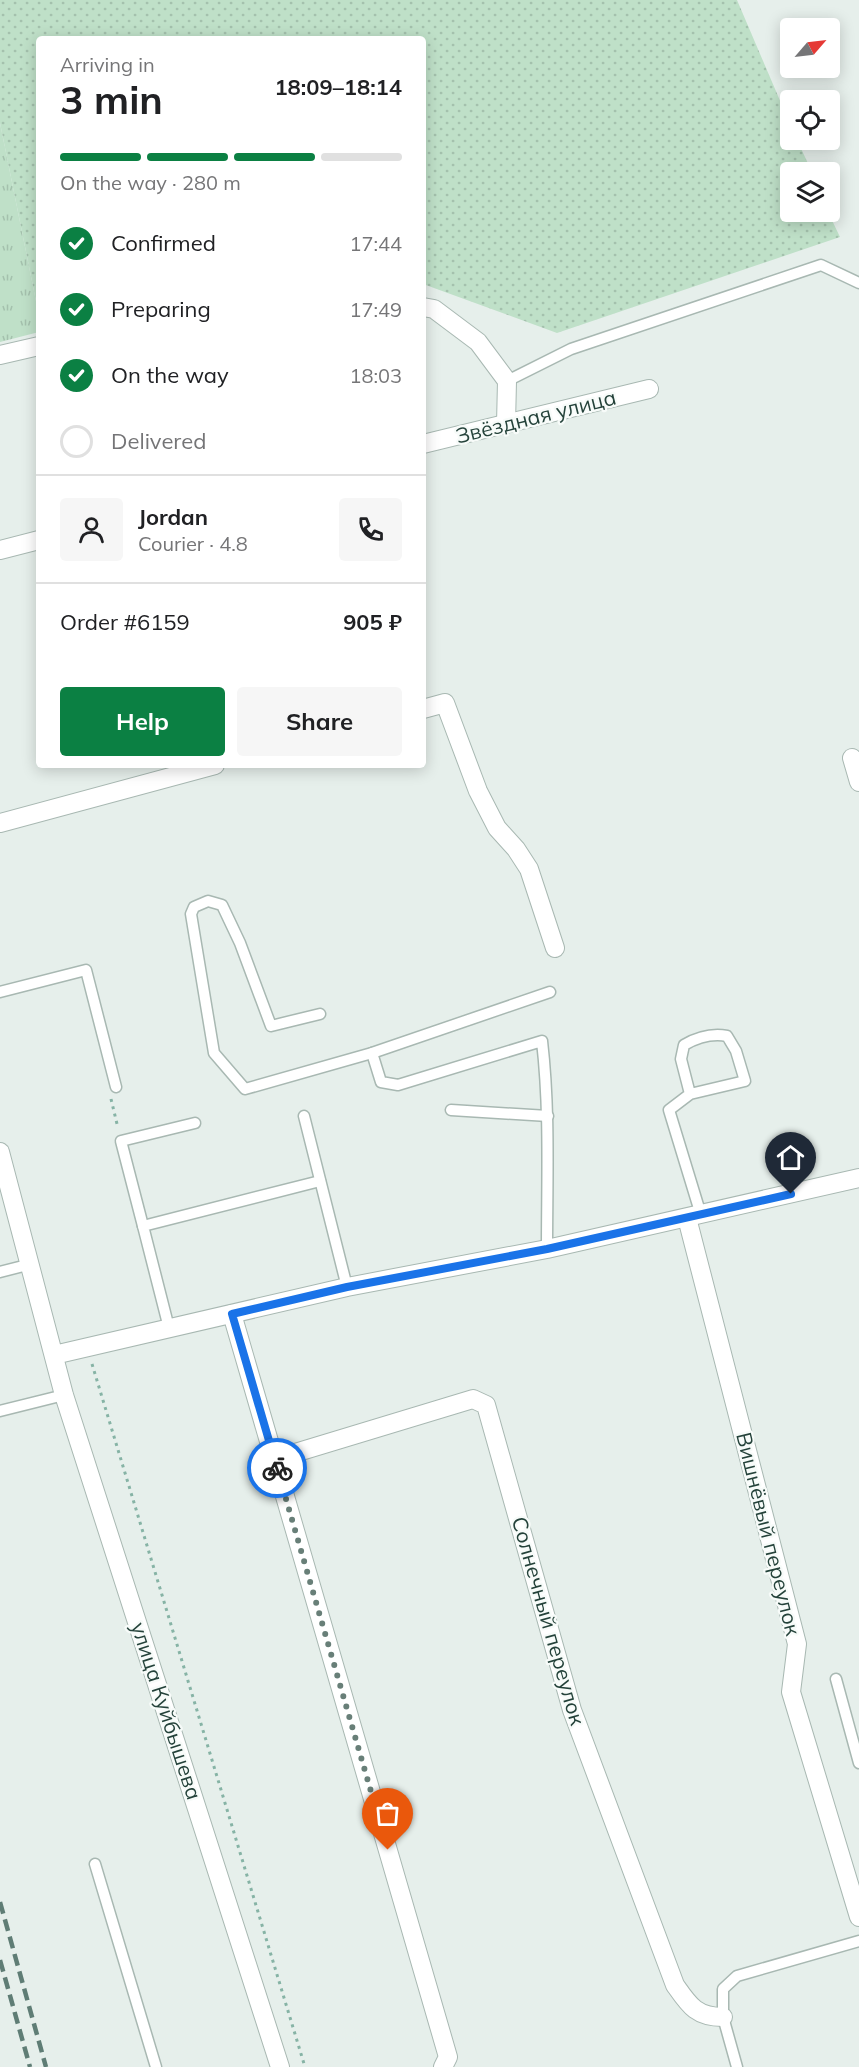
<!DOCTYPE html>
<html lang="en">
<head>
<meta charset="utf-8">
<style>
	body { margin:0; font-family:Mulish,sans-serif; background:#f6f6f6; color:#202124; height:100vh; display:flex; flex-direction:column; font-size:22px; white-space:nowrap }
	* { box-sizing:border-box; margin:0 }
	p { font-size:20px; color:#757577 }
	.icon { flex:none; width:33px; height:33px; fill:none; stroke:currentColor; stroke-width:2; stroke-linecap:round; stroke-linejoin:round }
	.map { position:relative; flex:1; overflow:hidden }
	.sheet { position:absolute; left:36px; top:36px; width:390px; height:732px; display:flex; flex-direction:column; background:#fff; border-radius:6px; box-shadow:0 3px 15px #0003 }
	.sheet>* { flex:none }
	.needle { width:39px; rotate:62deg }
	.buttons { position:absolute; left:780px; top:18px; display:grid; gap:12px }
	.buttons a { display:grid; place-items:center; width:60px; height:60px; border-radius:6px; background:#fff; box-shadow:0 3px 15px #0003; font-size:30px }
	.pin { position:absolute; display:grid; place-items:center; width:51px; height:51px; color:#fff; margin:-62px -26px; border-radius:50% 50% 50% 0; rotate:-45deg; box-shadow:0 0 6px #0007 }
	.pin .icon { rotate:45deg }
	.courier { position:absolute; display:grid; place-items:center; width:60px; height:60px; margin:-30px; border:4px solid #1a73e8; border-radius:50%; background:#fff; color:#222; box-shadow:0 2px 8px #0007 }
	.head em { font-style:normal; font-weight:700 }
	.head div { display:flex; flex-direction:column-reverse }
	.head { display:flex; align-items:center; justify-content:space-between; height:102px; padding:0 24px }
	h1 { font-size:39px; font-weight:700; line-height:45px }
	.bar { display:grid; grid-template-columns:repeat(4,1fr); gap:9px 6px; align-content:center; height:72px; padding:0 24px }
	.bar i { height:8px; border-radius:4px; background:#e0e0e0 }
	.bar .on { background:#0b8043 }
	.bar p { grid-column:span 4 }
	.line { display:flex; align-items:center; gap:15px; padding:0 24px; border-top:2px solid #e0e0e0 }
	.line div { flex:1 }
	.round { display:grid; place-items:center; flex:none; width:63px; height:63px; border-radius:6px; background:#f6f6f6 }
	ol { padding:0 24px; list-style:none }
	li { display:flex; align-items:center; gap:18px; height:66px }
	li p { margin-inline-start:auto }
	li .icon { padding:6px; border-radius:50%; background:#0b8043; color:#fff; stroke-width:4 }
	li:last-child { color:#757577 }
	li i { width:33px; height:33px; border:3px solid #e0e0e0; border-radius:50% }
	.cta { display:flex; gap:12px; margin-top:auto; padding:12px 24px }
	.cta a { flex:1; height:69px; border-radius:6px; background:#0b8043; color:#fff; font-size:24px; font-weight:700; line-height:69px; text-align:center }
	.cta a+a { background:#f6f6f6; color:#202124 }
	.map>svg:first-child { display:block }
	.grass { fill:url(#grass-tufts) }
	.garden { fill:url(#garden-dots) }
	.lines { fill:none; stroke-linecap:round; stroke-linejoin:round }
	.service-casing { stroke:#a8b8b2; stroke-width:13 }
	.minor-casing { stroke:#a8b8b2; stroke-width:20 }
	.tertiary-casing { stroke:#a8b8b2; stroke-width:20 }
	.path { stroke:#86b3a5; stroke-width:3; stroke-dasharray:3 4.5; stroke-linecap:butt }
	.service { stroke:#fff; stroke-width:10 }
	.minor { stroke:#fff; stroke-width:18 }
	.tertiary { stroke:#fff; stroke-width:18 }
	.rail { stroke:#5f7d75; stroke-width:4.5; stroke-dasharray:12 6; stroke-linecap:butt }
	.done { stroke:#687f78; stroke-width:6; stroke-dasharray:0 10.8 }
	.route { stroke:#1a73e8; stroke-width:8 }
	.labels { text-anchor:middle; stroke-width:4.5; stroke-linejoin:round; paint-order:stroke }
	.street-label { font-size:21px; fill:#24423a; stroke:#f7fbf9 }
</style>
</head>
<body>
<div class="map">
<svg width="859" height="2067" viewBox="0 0 859 2067">
	<defs>
		<pattern id="grass-tufts" width="24" height="20" patternUnits="userSpaceOnUse" patternTransform="scale(1.5)"><rect width="24" height="20" fill="#bfe0c8"/><path d="M3 7l-1-3M5 7V3M7 7l1-3M15 17l-1-3M17 17v-4M19 17l1-3" fill="none" stroke="#a4c1ad"/></pattern>
		<pattern id="garden-dots" width="8" height="8" patternUnits="userSpaceOnUse" patternTransform="scale(1.5)"><rect width="8" height="8" fill="#bfe0c8"/><path d="M2 2h.1M6 6h.1" fill="none" stroke="#a4c1ad" stroke-width="1.8" stroke-linecap="round"/></pattern>
	</defs>
	<rect width="100%" height="100%" fill="#e6efeb"/>
	<polygon class="grass" points="0,123 39,316 39,332 0,342"/>
	<polygon class="garden" points="0,0 737,0 790,124 790,140 797,140 812,172 790,172 790,212 828,212 840,237 557,333 423,284 423,39 39,39 39,316 0,123"/>
	<g class="lines">
		<g class="service-casing">
			<g id="service">
				<polyline points="507,381 571,349 821,265 859,283"/>
				<polyline points="0,992 86,970 116,1087"/>
				<polyline points="320,1014 271,1026 240,943 222,905 208,901 194,907 191,914 214,1053 245,1089 372,1053 550,992"/>
				<path d="M372 1053 381 1082 398 1085 542 1041C550 1110 547 1180 547 1249"/>
				<path d="M690 1094 681 1059 684 1045C698 1037 711 1033 727 1036L736 1051 745 1081 690 1094 669 1110 701 1215"/>
				<polyline points="451,1110 548,1116"/>
				<polyline points="304,1116 347,1287"/>
				<polyline points="143,1226 121,1141 195,1123"/>
				<polyline points="0,1272 31,1264"/>
				<polyline points="169,1328 143,1226 320,1181"/>
				<polyline points="0,1411 64,1395"/>
				<polyline points="836,1679 859,1763"/>
				<polyline points="95,1864 156,2067"/>
				<polyline points="737,2067 723,2017 723,1989 737,1976 859,1941"/>
			</g>
		</g>
		<g class="minor-casing">
			<g id="minor">
				<polyline points="423,307 434,309 478,342 507,381 506,424"/>
				<polyline points="0,355 39,346"/>
				<polyline points="423,444 649,389"/>
				<polyline points="0,550 39,540"/>
				<polyline points="423,709 445,703 478,791 497,828 516,849 529,869 555,948"/>
				<polyline points="852,758 859,782"/>
				<polyline points="0,823 215,765"/>
				<polyline points="687,1218 797,1644 791,1692 859,1917"/>
				<polyline points="232,1314 448,2057 443,2067"/>
				<polyline points="54,1355 347,1287 547,1249 859,1178"/>
				<path d="M275 1459 473 1399 486 1405 572 1710 675 1985C689 2005 696 2017 723 2017"/>
			</g>
		</g>
		<g class="tertiary-casing">
			<polyline id="tertiary" points="0,1152 64,1395 280,2067"/>
		</g>
		<g class="path">
			<polyline points="111,1099 118,1128"/>
			<polyline points="92,1364 305,2067"/>
		</g>
		<use href="#service" class="service"/>
		<use href="#minor" class="minor"/>
		<use href="#tertiary" class="tertiary"/>
		<g class="rail">
			<polyline points="0,1902 46,2067"/>
			<polyline points="0,1960 30,2067"/>
		</g>
	</g>
	<g class="lines">
		<polyline class="done" points="277,1468 388,1850"/>
		<polyline class="route" points="277,1468 232,1314 347,1287 547,1249 791,1194"/>
	</g>
	<g class="labels">
		<g class="street-label">
			<text transform="translate(536 417) rotate(-14)" y="7">Звёздная улица</text>
			<text transform="translate(768 1534) rotate(76)" y="7">Вишнёвый переулок</text>
			<text transform="translate(548 1621) rotate(74)" y="7">Солнечный переулок</text>
			<text transform="translate(166 1711) rotate(72)" y="7">улица Куйбышева</text>
		</g>
	</g>
</svg>
<div class="buttons">
<a><svg class="needle" viewBox="-14 -14 28 28"><path d="M0-13l5 13h-10z" fill="#e53935"/><path d="M0 13l5-13h-10z" fill="#757577"/></svg></a>
<a><svg class="icon" aria-label="locate" viewBox="0 0 24 24"><circle cx="12" cy="12" r="6"/><path d="M12 2v4M12 18v4M2 12h4M18 12h4"/></svg></a>
<a><svg class="icon" aria-label="layers" viewBox="0 0 24 24"><path d="M12 4l9 5-9 5-9-5zM3 14l9 5 9-5"/></svg></a>
</div>
<div class="pin" style="left:388px;top:1850px;background:#ea580c"><svg class="icon" aria-label="bag" viewBox="0 0 24 24"><path d="M5 8h14l-1 12H6zM9 8a3 3 0 0 1 6 0"/></svg></div>
<div class="pin" style="left:791px;top:1194px;background:#1f2937"><svg class="icon" aria-label="home" viewBox="0 0 24 24"><path d="M3 11l9-7 9 7M6 9v11h12V9"/></svg></div>
<div class="courier" style="left:277px;top:1468px"><svg class="icon" aria-label="bike" viewBox="0 0 24 24"><circle cx="6" cy="16" r="4"/><circle cx="18" cy="16" r="4"/><path d="M6 16l4-8h5l3 8M10 8l3 8H6M13 5h3"/></svg></div>
<section class="sheet">
<div class="head"><div><h1>3 min</h1><p>Arriving in</p></div><em>18:09–18:14</em></div>
<div class="bar"><i class="on"></i><i class="on"></i><i class="on"></i><i></i><p>On the way · 280 m</p></div>
<ol>
<li><svg class="icon" aria-label="check" viewBox="0 0 24 24"><path d="M5 12l5 5 9-10"/></svg>Confirmed<p>17:44</p></li>
<li><svg class="icon" aria-label="check" viewBox="0 0 24 24"><path d="M5 12l5 5 9-10"/></svg>Preparing<p>17:49</p></li>
<li><svg class="icon" aria-label="check" viewBox="0 0 24 24"><path d="M5 12l5 5 9-10"/></svg>On the way<p>18:03</p></li>
<li><i></i>Delivered</li>
</ol>
<div class="line" style="height:108px"><a class="round"><svg class="icon" aria-label="person" viewBox="0 0 24 24"><circle cx="12" cy="8" r="4"/><path d="M4 21q1-7 8-7t8 7"/></svg></a><div><b>Jordan</b><p>Courier · 4.8</p></div><a class="round"><svg class="icon" aria-label="phone" viewBox="0 0 24 24"><path d="M5 4h4l2 5-3 2q2 4 5 5l2-3 5 2v4C11 20 4 13 5 4z"/></svg></a></div>
<div class="line" style="height:78px"><div>Order #6159</div><b>905 ₽</b></div>
<div class="cta"><a>Help</a><a>Share</a></div>
</section>
</div>
</body>
</html>
